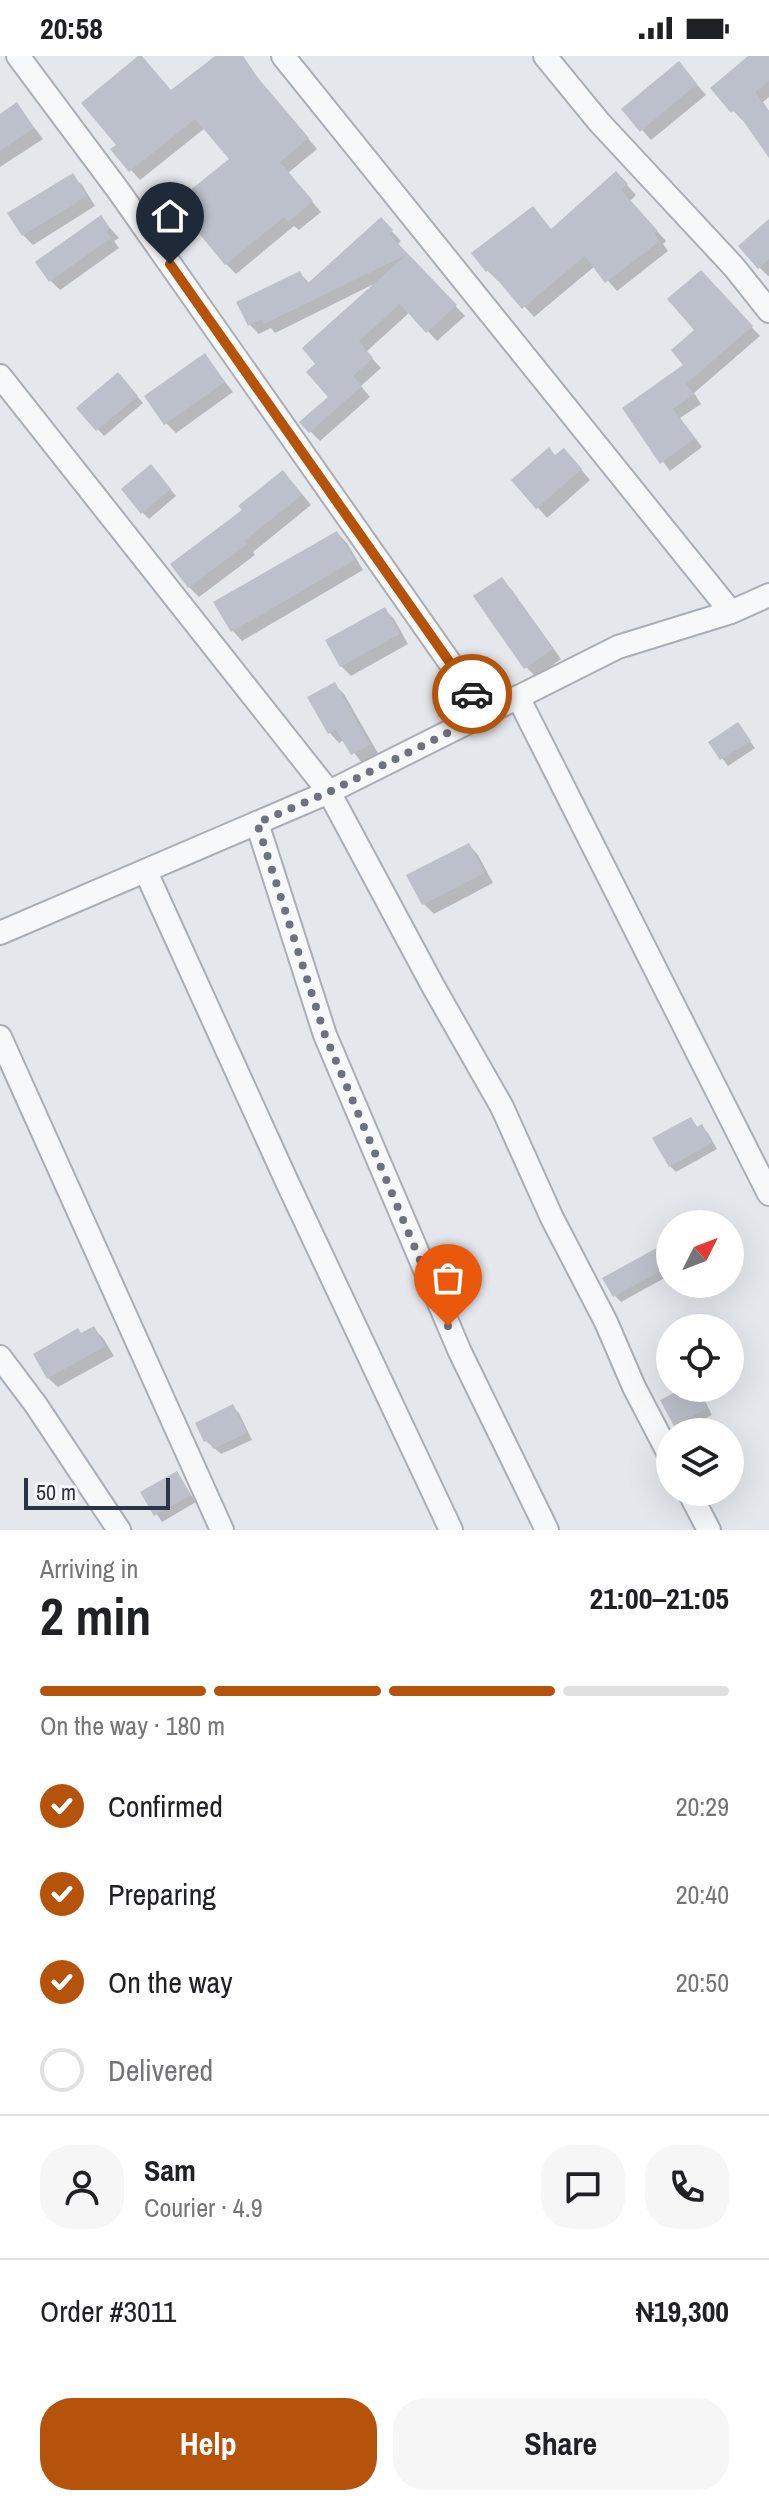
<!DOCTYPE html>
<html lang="en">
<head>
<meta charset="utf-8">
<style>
	body { margin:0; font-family:"Archivo Narrow",sans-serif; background:#f6f6f6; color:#202124; height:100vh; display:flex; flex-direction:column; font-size:30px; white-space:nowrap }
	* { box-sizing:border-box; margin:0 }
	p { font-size:26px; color:#757577 }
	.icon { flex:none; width:44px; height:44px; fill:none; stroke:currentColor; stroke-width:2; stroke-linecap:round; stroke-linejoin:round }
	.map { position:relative; height:1474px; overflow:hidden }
	.details { display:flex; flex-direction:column; background:#fff; flex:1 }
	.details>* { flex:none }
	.needle { width:52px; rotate:48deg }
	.buttons { position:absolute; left:656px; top:1154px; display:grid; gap:16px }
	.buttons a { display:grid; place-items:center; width:88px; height:88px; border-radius:50%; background:#fff; box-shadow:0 8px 32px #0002; font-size:40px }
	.scale { position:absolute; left:24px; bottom:20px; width:146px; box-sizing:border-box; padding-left:8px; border:4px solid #2b3445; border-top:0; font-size:22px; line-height:28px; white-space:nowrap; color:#2b3445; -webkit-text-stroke:6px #f4f6f9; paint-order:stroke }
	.pin { position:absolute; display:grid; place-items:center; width:68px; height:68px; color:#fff; margin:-82px -34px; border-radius:50% 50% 50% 0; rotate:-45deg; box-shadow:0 0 8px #0007 }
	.pin .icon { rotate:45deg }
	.courier { position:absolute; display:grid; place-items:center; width:80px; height:80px; margin:-40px; border:6px solid #b45309; border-radius:50%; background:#fff; color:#222; box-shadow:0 2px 10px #0007 }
	.head em { font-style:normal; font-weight:800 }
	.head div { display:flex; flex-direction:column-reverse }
	.head { display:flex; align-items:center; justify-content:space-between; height:136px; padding:0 40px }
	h1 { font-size:52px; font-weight:800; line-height:60px }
	.bar { display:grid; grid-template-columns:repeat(4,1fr); gap:12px 8px; align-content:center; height:96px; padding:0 40px }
	.bar i { height:10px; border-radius:6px; background:#e0e0e0 }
	.bar .current { background:#b45309 }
	.bar p { grid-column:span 4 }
	.line { display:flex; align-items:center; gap:20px; padding:0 40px; border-top:2px solid #e0e0e0 }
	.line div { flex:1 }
	.round { display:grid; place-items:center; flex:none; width:84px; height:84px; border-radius:32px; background:#f6f6f6 }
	ol { padding:0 40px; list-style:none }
	li { display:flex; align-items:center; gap:24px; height:88px }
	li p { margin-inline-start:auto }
	li .icon { padding:8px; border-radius:50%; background:#b45309; color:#fff; stroke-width:4 }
	li:last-child { color:#757577 }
	li i { width:44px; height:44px; border:4px solid #e0e0e0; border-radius:50% }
	.cta { display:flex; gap:16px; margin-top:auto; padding:16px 40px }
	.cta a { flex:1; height:92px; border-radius:32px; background:#b45309; color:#fff; font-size:32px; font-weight:800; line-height:92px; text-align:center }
	.cta a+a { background:#f6f6f6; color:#202124 }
	.status { display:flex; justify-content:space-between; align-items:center; height:56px; padding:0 40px; background:#fff; direction:ltr }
	.status svg { height:22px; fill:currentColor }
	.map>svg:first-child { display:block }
	.shadow { fill:#0003 }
	.building { fill:#bbc0ca }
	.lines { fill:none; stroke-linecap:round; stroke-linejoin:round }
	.minor-casing { stroke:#a9aeb7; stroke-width:26 }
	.minor { stroke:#f7f8fa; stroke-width:22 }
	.done { stroke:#6c737f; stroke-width:8; stroke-dasharray:0 14.4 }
	.route { stroke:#b45309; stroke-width:10 }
</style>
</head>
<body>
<div class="status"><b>20:58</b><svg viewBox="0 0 49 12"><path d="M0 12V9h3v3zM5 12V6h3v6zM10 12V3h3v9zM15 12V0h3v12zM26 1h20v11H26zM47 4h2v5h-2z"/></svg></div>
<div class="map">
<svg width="769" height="1474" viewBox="0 0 769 1474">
	<rect width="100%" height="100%" fill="#e4e7ec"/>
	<g class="shadow">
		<polygon points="219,0 243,0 262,28 317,93 288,117 321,156 299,174 294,170 236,218 226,208 231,103 205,72 140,124 113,94 171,36"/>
		<polygon points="751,0 769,0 769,41 763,46 769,55 769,97 744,62 742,64 713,32"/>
		<polygon points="688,18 706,39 651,84 624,53"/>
		<polygon points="17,49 43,83 0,111 0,60"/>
		<polygon points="72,120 82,129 95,150 33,189 23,179"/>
		<polygon points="626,128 636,139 630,145 666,185 663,188 668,195 617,235 595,210 534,261 500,223 498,225 488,215 474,197 533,152 552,175"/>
		<polygon points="101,162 119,182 114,185 119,192 60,234 50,224"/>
		<polygon points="381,164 401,185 397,189 465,260 437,285 410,256 366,296 381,312 361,330 370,341 320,385 302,367 330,342 318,308 374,228 275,277 271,272 259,278 250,269 300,217 310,228"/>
		<polygon points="769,165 769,220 768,220 759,211"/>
		<polygon points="701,217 760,280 694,337 701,348 680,362 702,391 670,415 624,353 686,309 697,274"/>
		<polygon points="205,300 233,336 176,377 166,367"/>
		<polygon points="124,325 143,347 104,380 79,352"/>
		<polygon points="556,401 573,404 590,424 547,462 514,424"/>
		<polygon points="157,417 176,440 149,463 142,456"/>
		<polygon points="293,427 311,449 253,496 255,499 199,541 189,531"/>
		<polygon points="337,477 347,487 363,514 242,585 233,575"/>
		<polygon points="501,523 511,533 561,603 536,621 526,611"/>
		<polygon points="384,553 394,563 408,588 351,620 341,610"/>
		<polygon points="334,628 344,638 379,699 363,708 344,684 339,687 330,677"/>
		<polygon points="738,669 755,692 728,710 710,686"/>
		<polygon points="469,789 478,799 493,827 434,858 424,848"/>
		<polygon points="691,1063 698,1072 702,1071 708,1077 717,1093 676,1116 670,1110"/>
		<polygon points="662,1192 670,1202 670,1219 621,1246 615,1240"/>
		<polygon points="93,1272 103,1282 114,1300 58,1331 48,1322 82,1279"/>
		<polygon points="688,1332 697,1332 700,1335 712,1359 682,1375 675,1369"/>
		<polygon points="233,1351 239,1357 252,1384 221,1398 206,1385"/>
		<polygon points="176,1417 196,1446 162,1466 143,1437"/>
	</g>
	<g class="building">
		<polygon points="138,0 142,0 171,34 215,0 243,0 253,16 309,82 280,106 313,145 288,166 284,161 225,209 174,147 229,103 195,63 129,116 110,93 116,89 81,47"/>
		<polygon points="748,0 769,0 769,25 755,36 769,56 769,102 735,53 731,57 710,32"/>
		<polygon points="679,5 697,28 640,76 621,53"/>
		<polygon points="17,46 34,72 0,95 0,58"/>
		<polygon points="616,115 628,128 621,134 658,175 654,177 660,185 605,227 585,200 522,253 489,214 486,216 471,197 533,150 551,173"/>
		<polygon points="73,117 87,140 22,180 7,157"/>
		<polygon points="101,159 110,172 106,175 111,182 49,226 35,206"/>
		<polygon points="381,161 393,174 389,178 457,249 426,277 400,248 359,285 373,302 353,320 362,330 309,377 299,366 328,341 306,316 315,308 302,292 406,199 264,268 262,263 248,270 236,246 300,215 307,228"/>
		<polygon points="769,163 769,203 758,213 738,190"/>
		<polygon points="701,214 753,270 686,328 694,338 673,353 695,382 660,408 622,352 683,309 671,294 694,274 667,243"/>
		<polygon points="205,297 225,326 164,369 144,340"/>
		<polygon points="118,316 138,340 96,375 76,352"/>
		<polygon points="549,391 555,399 564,392 582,413 536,453 511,424"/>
		<polygon points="151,408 171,433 141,458 121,433"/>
		<polygon points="283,414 302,439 244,485 247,488 188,532 170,508 242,454 238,450"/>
		<polygon points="337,475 355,504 231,576 213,546"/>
		<polygon points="502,521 553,593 524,613 473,540"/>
		<polygon points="385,551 400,578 340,611 325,584"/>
		<polygon points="335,626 370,689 351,699 336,674 328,678 307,641"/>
		<polygon points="738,666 751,685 720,704 708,686"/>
		<polygon points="469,787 485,817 422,849 406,819"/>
		<polygon points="691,1061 697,1071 702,1068 712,1087 669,1111 652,1082"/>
		<polygon points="662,1189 670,1203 670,1210 613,1241 602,1222"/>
		<polygon points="94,1270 105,1290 47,1323 33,1298 78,1272 81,1277"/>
		<polygon points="684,1332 697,1332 708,1352 674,1370 660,1344"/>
		<polygon points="233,1348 247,1377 213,1393 209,1384 204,1386 195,1367"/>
		<polygon points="177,1415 191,1439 154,1460 140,1436"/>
	</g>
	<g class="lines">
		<g class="minor-casing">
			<g id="minor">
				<polyline points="18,0 118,134 486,658"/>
				<polyline points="283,0 731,556"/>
				<polyline points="545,0 599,66 734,211 769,255"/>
				<polyline points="0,320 329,736 433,930 502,1051 552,1162 606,1266 634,1331 670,1400"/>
				<polyline points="518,641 769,1138"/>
				<polyline points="257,767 325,979 460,1296 547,1474"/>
				<polyline points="146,816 288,1128 451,1474"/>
				<polyline points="0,877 329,736 618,591 731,556 769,539"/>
				<polyline points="0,981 222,1474"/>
				<polyline points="0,1301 36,1349 119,1474"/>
				<polyline points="689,1436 709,1474"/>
			</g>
		</g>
		<use href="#minor" class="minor"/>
	</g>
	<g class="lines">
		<polyline class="done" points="448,1270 325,979 257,767 329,736 486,658 472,638"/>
		<polyline class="route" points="170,208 472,638"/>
	</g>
</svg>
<div class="buttons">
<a><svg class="needle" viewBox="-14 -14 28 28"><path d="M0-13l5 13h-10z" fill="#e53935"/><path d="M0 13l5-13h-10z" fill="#757577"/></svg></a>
<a><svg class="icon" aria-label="locate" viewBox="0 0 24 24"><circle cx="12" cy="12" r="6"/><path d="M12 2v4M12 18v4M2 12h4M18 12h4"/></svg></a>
<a><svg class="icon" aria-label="layers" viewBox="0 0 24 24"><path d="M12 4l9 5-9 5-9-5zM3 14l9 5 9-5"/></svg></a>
</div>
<div class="scale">50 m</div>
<div class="pin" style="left:448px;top:1270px;background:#ea580c"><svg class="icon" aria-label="bag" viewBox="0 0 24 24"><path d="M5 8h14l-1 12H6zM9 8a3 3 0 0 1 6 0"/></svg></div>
<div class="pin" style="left:170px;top:208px;background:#1f2937"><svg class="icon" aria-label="home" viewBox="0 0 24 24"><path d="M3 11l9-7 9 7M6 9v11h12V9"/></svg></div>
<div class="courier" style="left:472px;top:638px"><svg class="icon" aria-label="car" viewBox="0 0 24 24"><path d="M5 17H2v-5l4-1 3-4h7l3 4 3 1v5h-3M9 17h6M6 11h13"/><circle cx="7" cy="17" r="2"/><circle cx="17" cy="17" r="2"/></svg></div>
</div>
<section class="details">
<div class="head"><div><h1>2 min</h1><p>Arriving in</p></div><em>21:00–21:05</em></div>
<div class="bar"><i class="current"></i><i class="current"></i><i class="current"></i><i></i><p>On the way · 180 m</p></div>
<ol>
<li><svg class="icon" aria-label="check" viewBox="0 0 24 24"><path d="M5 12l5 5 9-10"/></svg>Confirmed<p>20:29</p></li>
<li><svg class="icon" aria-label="check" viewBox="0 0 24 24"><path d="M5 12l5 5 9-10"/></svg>Preparing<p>20:40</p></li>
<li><svg class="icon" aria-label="check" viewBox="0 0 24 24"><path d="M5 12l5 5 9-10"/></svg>On the way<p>20:50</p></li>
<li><i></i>Delivered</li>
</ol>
<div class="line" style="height:144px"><a class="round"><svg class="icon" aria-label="person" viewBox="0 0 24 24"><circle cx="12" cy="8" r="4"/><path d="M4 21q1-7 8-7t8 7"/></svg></a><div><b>Sam</b><p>Courier · 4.9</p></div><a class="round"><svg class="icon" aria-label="chat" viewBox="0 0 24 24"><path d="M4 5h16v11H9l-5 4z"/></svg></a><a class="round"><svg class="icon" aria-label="phone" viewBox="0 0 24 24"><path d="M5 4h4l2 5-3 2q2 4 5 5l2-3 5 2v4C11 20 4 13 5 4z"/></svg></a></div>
<div class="line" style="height:104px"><div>Order #3011</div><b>₦19,300</b></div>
<div class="cta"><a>Help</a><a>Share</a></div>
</section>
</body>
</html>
